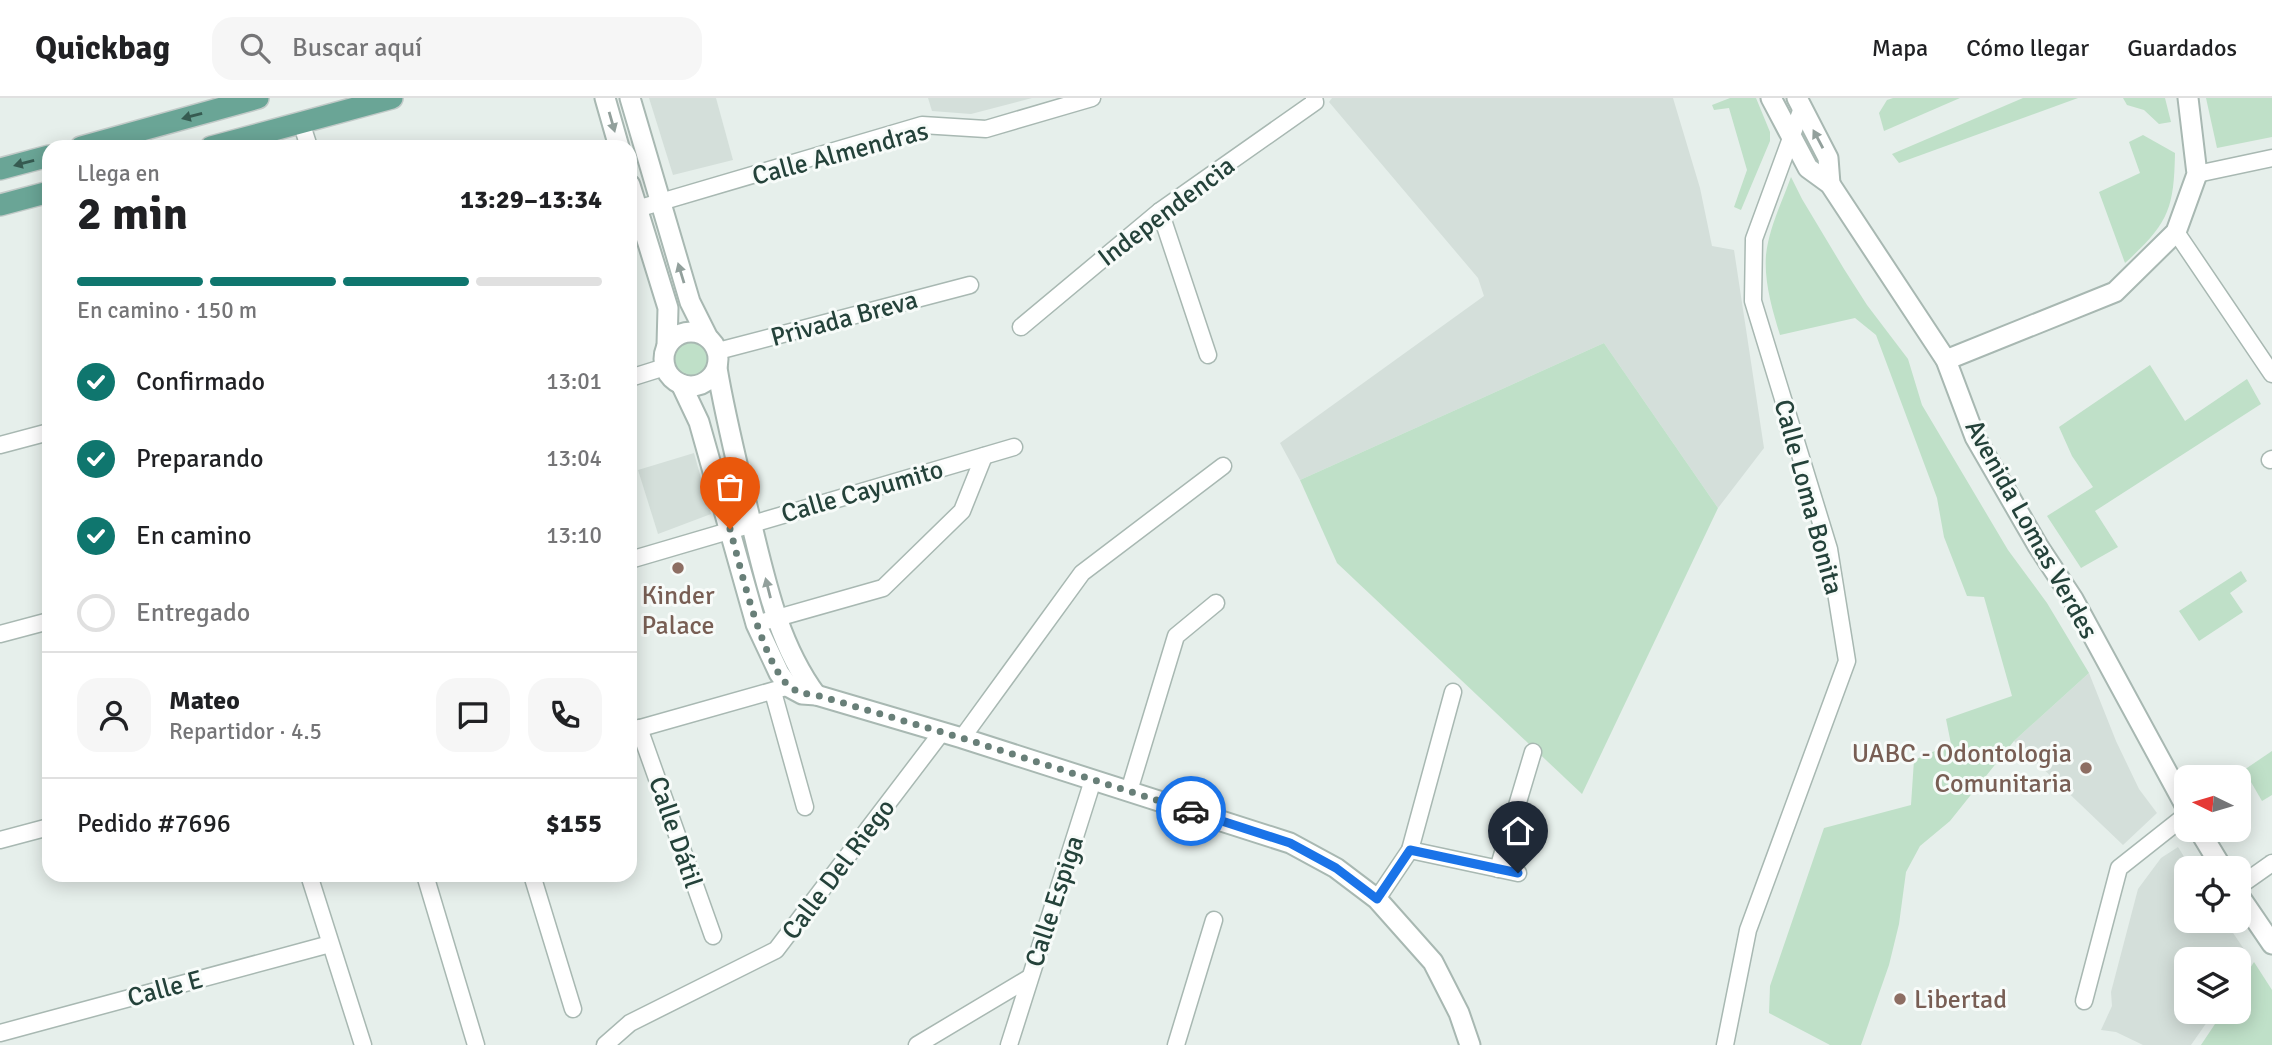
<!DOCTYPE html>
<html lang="es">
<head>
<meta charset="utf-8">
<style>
	body { margin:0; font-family:Signika,sans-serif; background:#f6f6f6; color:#202124; height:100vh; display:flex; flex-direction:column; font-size:26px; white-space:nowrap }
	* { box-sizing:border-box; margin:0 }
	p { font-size:23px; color:#757577 }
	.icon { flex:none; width:38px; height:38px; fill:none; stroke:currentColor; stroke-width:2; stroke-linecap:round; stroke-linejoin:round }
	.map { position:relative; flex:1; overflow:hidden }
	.drawer { position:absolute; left:42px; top:42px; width:595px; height:742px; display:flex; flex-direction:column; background:#fff; border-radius:21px; box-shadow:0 4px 18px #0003 }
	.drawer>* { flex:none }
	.needle { width:46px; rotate:275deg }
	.buttons { position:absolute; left:2174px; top:667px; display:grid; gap:14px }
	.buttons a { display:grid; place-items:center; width:77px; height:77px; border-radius:14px; background:#fff; box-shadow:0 4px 18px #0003; font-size:35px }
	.pin { position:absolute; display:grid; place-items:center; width:60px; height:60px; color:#fff; margin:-72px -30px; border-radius:50% 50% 50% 0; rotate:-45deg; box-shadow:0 0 7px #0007 }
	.pin .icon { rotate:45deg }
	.courier { position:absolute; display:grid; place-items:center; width:70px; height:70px; margin:-35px; border:5px solid #1a73e8; border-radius:50%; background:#fff; color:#222; box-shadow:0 2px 9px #0007 }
	.head em { font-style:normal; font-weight:700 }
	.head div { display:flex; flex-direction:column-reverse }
	.head { display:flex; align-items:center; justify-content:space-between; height:119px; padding:0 35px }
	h1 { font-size:46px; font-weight:700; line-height:52px }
	.bar { display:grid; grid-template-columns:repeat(4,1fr); gap:10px 7px; align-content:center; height:84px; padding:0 35px }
	.bar i { height:9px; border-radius:5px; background:#e0e0e0 }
	.bar .active { background:#0f766e }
	.bar p { grid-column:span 4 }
	.line { display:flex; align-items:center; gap:18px; padding:0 35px; border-top:2px solid #e0e0e0 }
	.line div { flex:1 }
	.round { display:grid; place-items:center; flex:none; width:74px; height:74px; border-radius:21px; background:#f6f6f6 }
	ol { padding:0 35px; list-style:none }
	li { display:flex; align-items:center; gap:21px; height:77px }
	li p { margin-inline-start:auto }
	li .icon { padding:7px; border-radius:50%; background:#0f766e; color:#fff; stroke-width:4 }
	li:last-child { color:#757577 }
	li i { width:38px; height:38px; border:4px solid #e0e0e0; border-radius:50% }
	header { display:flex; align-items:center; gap:42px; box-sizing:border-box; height:98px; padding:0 35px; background:#fff; border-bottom:2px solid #e0e0e0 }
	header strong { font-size:33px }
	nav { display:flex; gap:38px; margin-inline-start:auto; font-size:24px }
	.search { width:490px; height:63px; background:#f6f6f6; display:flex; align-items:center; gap:18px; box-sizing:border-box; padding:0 24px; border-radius:21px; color:#757577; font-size:26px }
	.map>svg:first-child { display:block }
	.built { fill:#d4dfda }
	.green { fill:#bfe0c8 }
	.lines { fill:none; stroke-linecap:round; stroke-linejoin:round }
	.minor-casing { stroke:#a8b8b2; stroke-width:19 }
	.tertiary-casing { stroke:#a8b8b2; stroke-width:23 }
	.primary-casing { stroke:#c2cac8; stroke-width:24 }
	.minor { stroke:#fff; stroke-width:16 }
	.tertiary { stroke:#fff; stroke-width:19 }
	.primary { stroke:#6aa596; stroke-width:21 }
	.oneway { fill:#365b51 }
	.oneway2 { fill:#92a09c }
	.done { stroke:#687f78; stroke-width:7; stroke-dasharray:0 12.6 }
	.route { stroke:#1a73e8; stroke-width:9 }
	.education-dot { fill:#8d6e63; stroke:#f7fbf9; stroke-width:2.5 }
	.labels { text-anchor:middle; stroke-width:6; stroke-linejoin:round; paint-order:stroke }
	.street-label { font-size:26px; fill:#24423a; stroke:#f7fbf9 }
	.education-label { font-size:26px; fill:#785e54; stroke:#f7fbf9 }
</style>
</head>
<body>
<header>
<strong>Quickbag</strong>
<div class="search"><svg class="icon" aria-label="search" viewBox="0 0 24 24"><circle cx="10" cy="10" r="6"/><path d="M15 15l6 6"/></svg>Buscar aquí</div>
<nav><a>Mapa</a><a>Cómo llegar</a><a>Guardados</a></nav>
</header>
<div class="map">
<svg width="2272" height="947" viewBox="0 0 2272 947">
	<rect width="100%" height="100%" fill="#e6efeb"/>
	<g class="built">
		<polygon points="649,0 716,0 733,62 673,77"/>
		<polygon points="928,0 1032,0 971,16 932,13"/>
		<polygon points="1332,0 1673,0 1700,90 1712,148 1734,152 1764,350 1718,410 1604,245 1300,382 1280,345 1484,198 1478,180 1329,4"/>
		<polygon points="694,355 711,416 658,436 638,372"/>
		<polygon points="2089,575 2116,643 2139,691 2157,715 2123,747 2014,643"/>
		<polygon points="2178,749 2191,770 2186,770 2186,822 2225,823 2250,860 2238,877 2238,861 2186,861 2186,914 2214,914 2191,947 2143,947 2116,934 2101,932 2112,908 2111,894 2138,791 2161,760"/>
	</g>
	<g class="green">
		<polygon points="1730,0 1756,0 1770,34 1770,43 1741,112 1734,109 1747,72 1729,10 1714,12 1712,7"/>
		<polygon points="1893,0 1960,0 1884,33 1879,15 1887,2"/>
		<polygon points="2023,0 2078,0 1899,65 1892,56"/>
		<polygon points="2123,0 2165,0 2171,24 2159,26 2144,12 2127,7"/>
		<polygon points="2206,0 2272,0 2272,39 2217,50"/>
		<path d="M2143 37 2175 55C2174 112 2168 126 2125 165L2099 94 2140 75 2129 44Z"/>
		<path d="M1791 79 1802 101 1844 171 1867 207 1908 261 1922 307 2008 452 2047 505 2089 575 2014 643 1950 723 1920 748 1906 774 1899 826 1889 867 1861 947H1830L1769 915 1770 888 1824 730 1911 707 1914 662 1951 646 1946 621 2012 598 1984 499 1967 498 1944 439 1937 400 1876 237 1855 220 1780 237C1772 211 1764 184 1766 157 1769 130 1782 104 1791 79Z"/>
		<circle cx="691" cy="261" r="21"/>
		<polygon points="1604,245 1718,410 1582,696 1337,465 1300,382"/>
		<polygon points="2150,267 2185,323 2247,281 2261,306 2095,413 2118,449 2081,470 2047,418 2093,389 2072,358 2059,329"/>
		<polygon points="2241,473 2247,483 2230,495 2243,514 2199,543 2179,513"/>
		<polygon points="2272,653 2272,697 2262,703 2244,672"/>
		<polygon points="2254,864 2272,892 2272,947 2201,947 2223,914 2238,914 2238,889"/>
	</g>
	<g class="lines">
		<g class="minor-casing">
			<g id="minor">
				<polyline points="301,24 309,49"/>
				<polyline points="2197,76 2272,60"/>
				<polyline points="630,113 922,27 986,31 1092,0"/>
				<polyline points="1160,113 1208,257"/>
				<polyline points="2176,134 2272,276"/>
				<polyline points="1021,229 1160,113 1315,4 1314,0"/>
				<polyline points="718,253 970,187"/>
				<polyline points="630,280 665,269"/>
				<polyline points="0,347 49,334"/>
				<polyline points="2270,362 2272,361"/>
				<polyline points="630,462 1014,349"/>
				<polyline points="756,526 883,490 962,413 984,358"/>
				<polyline points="0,536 49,523"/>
				<polyline points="773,594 805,709"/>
				<polyline points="639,630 713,838"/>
				<polyline points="630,633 800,585"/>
				<polyline points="962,640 1082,475 1223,368"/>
				<polyline points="1129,693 1176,538 1216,505"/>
				<polyline points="0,742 49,729"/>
				<polyline points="1410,752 1518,775"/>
				<polyline points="1498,771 1533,654"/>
				<polyline points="309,777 363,947"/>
				<polyline points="425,777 476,947"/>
				<polyline points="532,777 573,911"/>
				<polyline points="2238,789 2272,765"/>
				<polyline points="1377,801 1410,752 1453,594"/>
				<polyline points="2084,903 2119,770 2186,717"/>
				<polyline points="0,935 330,846"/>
				<polyline points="605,947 630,925 776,852 942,634"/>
				<polyline points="917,947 1029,880"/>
				<polyline points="1009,947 1093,682"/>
				<polyline points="1176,947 1214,822"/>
				<polyline points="1725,947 1748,832 1847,563 1829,451 1753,203 1754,141 1802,10"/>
			</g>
		</g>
		<g class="tertiary-casing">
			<g id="tertiary">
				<polyline points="605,0 619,49"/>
				<polyline points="630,0 690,204 707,238"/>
				<polyline points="1771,0 1808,70 1830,86 1946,262 1975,339 2038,448 2073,501 2186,709"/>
				<polyline points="1797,0 1828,60 1830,86"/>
				<polyline points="630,87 668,210 667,247"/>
				<circle cx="691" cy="261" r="27"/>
				<polyline points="1946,262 2115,194 2176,134 2197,76 2188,0"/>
				<path d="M717 270C725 318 737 365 748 412 764 475 776 543 816 597"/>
				<polyline points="681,286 699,324 756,526 779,575 789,589 802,596 816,597 962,640 1290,745 1336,770 1377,801 1433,864 1459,915 1470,947"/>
				<polyline points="2199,732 2222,770"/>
				<polyline points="2238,796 2272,846"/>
			</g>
		</g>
		<g class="primary-casing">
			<g id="primary">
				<polyline points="81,49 258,0"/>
				<polyline points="211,49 392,0"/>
				<polyline points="0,71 49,58"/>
				<polyline points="0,107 49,94"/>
			</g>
		</g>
		<use href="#minor" class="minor"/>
		<use href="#tertiary" class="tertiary"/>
		<use href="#primary" class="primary"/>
	</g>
	<defs><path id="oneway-solid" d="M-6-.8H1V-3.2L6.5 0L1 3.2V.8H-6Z" transform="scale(1.75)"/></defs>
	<g class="oneway">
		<use href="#oneway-solid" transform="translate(192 18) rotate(165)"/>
		<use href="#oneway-solid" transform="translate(24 65) rotate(165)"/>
	</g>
	<g class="oneway2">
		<use href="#oneway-solid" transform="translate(612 24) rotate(74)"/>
		<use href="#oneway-solid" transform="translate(1818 41) rotate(-118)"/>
		<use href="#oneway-solid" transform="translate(681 175) rotate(-107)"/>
		<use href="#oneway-solid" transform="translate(768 490) rotate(-104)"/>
	</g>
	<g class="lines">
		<path class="done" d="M730 431C740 467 762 566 790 589 798 595 806 596 816 597L962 640 1191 713"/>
		<polyline class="route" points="1191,713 1290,745 1336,770 1377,801 1410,752 1518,775"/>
	</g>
	<g class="education-dot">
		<circle cx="678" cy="470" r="7"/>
		<circle cx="2086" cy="670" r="7"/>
		<circle cx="1900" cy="901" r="7"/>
	</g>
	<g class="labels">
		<g class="street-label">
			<text transform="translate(840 55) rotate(-15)" y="9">Calle Almendras</text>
			<text transform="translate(1166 113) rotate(-37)" y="9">Independencia</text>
			<text transform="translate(844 220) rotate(-15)" y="9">Privada Breva</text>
			<text transform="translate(862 393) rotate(-16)" y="9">Calle Cayumito</text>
			<text transform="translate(1809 399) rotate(75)" y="9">Calle Loma Bonita</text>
			<text transform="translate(2032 431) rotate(61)" y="9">Avenida Lomas Verdes</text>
			<text transform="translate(676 734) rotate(71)" y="9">Calle Dátil</text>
			<text transform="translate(838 771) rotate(-53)" y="9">Calle Del Riego</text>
			<text transform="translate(1054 803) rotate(-72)" y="9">Calle Espiga</text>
			<text transform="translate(165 890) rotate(-15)" y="9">Calle E</text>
		</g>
		<g class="education-label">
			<text x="678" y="506">Kinder<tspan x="678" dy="30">Palace</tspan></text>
			<text x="2072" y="664" text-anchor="end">UABC - Odontologia<tspan x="2072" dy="30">Comunitaria</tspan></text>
			<text x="1914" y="910" text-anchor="start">Libertad</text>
		</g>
	</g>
</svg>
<div class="buttons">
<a><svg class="needle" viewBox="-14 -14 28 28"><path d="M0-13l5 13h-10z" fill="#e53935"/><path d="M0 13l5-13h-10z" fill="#757577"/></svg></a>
<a><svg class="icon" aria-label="locate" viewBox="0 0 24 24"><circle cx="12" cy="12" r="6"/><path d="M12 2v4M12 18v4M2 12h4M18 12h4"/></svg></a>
<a><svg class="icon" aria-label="layers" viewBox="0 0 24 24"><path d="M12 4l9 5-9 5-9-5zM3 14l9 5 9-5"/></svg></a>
</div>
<div class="pin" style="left:730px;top:431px;background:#ea580c"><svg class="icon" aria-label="bag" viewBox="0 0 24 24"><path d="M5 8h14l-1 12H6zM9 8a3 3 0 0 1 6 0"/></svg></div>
<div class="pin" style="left:1518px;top:775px;background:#1f2937"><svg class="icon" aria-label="home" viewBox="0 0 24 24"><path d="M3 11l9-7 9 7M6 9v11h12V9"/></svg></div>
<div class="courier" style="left:1191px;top:713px"><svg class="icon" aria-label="car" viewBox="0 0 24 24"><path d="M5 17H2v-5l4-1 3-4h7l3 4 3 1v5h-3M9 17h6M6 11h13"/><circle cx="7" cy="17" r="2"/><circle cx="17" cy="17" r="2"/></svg></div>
<section class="drawer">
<div class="head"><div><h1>2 min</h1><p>Llega en</p></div><em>13:29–13:34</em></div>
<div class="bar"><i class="active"></i><i class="active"></i><i class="active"></i><i></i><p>En camino · 150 m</p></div>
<ol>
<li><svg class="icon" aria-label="check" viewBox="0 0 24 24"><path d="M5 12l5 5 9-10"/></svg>Confirmado<p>13:01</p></li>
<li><svg class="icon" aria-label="check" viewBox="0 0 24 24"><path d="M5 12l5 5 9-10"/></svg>Preparando<p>13:04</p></li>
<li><svg class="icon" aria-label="check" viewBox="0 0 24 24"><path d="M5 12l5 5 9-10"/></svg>En camino<p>13:10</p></li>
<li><i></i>Entregado</li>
</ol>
<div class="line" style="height:126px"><a class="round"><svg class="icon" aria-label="person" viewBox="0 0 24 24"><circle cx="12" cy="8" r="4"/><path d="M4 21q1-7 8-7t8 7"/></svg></a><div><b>Mateo</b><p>Repartidor · 4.5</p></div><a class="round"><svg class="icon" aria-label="chat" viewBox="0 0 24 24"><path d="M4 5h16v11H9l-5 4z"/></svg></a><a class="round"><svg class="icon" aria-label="phone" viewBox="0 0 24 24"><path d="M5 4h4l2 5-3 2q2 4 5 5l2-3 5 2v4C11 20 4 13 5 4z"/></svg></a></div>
<div class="line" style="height:91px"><div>Pedido #7696</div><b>$155</b></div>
</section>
</div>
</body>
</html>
